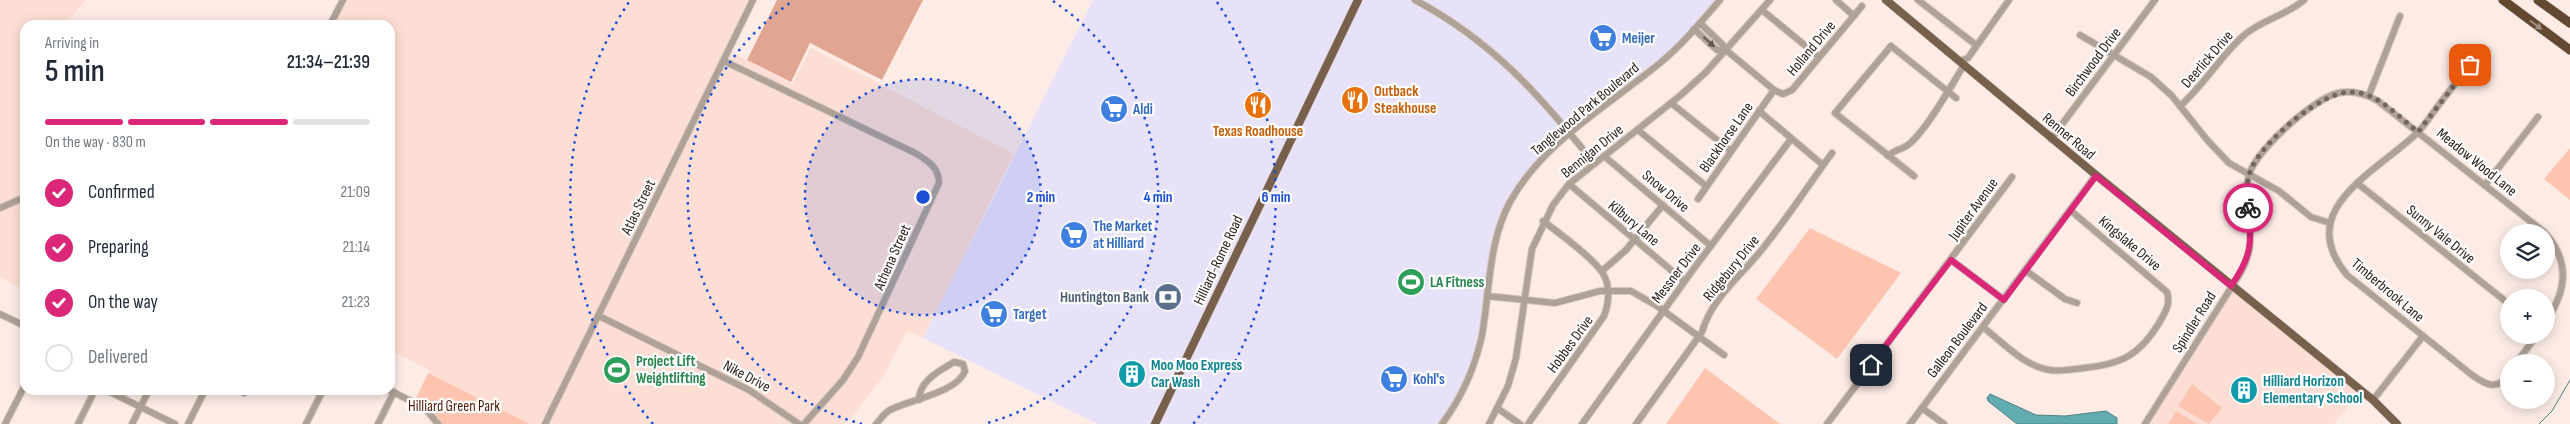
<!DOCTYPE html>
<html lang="en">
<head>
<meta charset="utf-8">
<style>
	body { margin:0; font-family:"Sofia Sans Condensed",sans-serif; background:#f2f2f3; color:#1f2937; height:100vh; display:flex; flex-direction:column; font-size:19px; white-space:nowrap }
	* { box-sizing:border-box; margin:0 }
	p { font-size:16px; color:#747a83 }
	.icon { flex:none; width:28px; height:28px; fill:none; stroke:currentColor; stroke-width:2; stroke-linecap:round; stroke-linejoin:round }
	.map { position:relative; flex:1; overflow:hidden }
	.panel { position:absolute; left:20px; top:20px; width:375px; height:375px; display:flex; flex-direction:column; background:#fff; border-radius:15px; box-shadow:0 2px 12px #0003 }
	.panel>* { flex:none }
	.buttons { position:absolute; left:2500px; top:224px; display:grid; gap:10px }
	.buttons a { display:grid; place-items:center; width:55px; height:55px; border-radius:50%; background:#fff; box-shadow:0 2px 12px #0003; font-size:25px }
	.pin { position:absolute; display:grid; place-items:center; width:42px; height:42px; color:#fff; margin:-21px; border-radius:10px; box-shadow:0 2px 8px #0006 }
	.courier { position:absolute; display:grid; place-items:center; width:50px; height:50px; margin:-25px; border:4px solid #db2777; border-radius:50%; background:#fff; color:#222; box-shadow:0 1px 6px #0007 }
	.summary em { font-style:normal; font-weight:600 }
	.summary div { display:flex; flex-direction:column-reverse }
	.summary { display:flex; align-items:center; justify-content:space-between; height:85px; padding:0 25px }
	h1 { font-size:32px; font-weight:600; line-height:38px }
	.bar { display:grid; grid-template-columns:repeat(4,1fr); gap:8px 5px; align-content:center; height:60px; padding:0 25px }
	.bar i { height:6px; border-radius:4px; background:#e0e1e3 }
	.bar .active { background:#db2777 }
	.bar p { grid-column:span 4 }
	ol { padding:0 25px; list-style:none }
	li { display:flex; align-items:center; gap:15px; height:55px }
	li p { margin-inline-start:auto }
	li .icon { padding:5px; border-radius:50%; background:#db2777; color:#fff; stroke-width:4 }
	li:last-child { color:#747a83 }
	li i { width:28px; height:28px; border:2px solid #e0e1e3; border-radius:50% }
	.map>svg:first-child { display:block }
	.commercial { fill:#e8e2f8 }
	.built { fill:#fcded4 }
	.green { fill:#fdc4b0 }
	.forest { fill:#e0a691 }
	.water { fill:#61acb1; stroke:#518183 }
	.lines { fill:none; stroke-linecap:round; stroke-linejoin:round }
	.stream { stroke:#518183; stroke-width:1 }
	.minor-casing { stroke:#d7c7c1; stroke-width:8 }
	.major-casing { stroke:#d7c7c1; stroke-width:9 }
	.highway-casing { stroke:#d7c7c1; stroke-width:10 }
	.minor { stroke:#aea196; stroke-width:6 }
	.major { stroke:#77604c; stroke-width:8 }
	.highway { stroke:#634932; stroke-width:9 }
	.oneway { fill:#a19183 }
	.oneway2 { fill:#665850 }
	.done { stroke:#74655f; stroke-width:5; stroke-dasharray:0 9 }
	.route { stroke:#db2777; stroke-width:6 }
	.ring { fill:none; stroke:#1d4ed8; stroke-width:2.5; stroke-dasharray:2.5 5 }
	.labels { text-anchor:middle; stroke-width:4.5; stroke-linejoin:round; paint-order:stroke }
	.shop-label { font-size:15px; font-weight:bold; fill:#366cbe; stroke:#fdfdfd; text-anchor:start }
	.street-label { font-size:15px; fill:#2b1c17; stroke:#fdfdfd }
	.food-label { font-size:15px; font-weight:bold; fill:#c56008; stroke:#fdfdfd; text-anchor:start }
	.leisure-label { font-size:15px; font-weight:bold; fill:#27864d; stroke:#fdfdfd; text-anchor:start }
	.service-label { font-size:15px; font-weight:bold; fill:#4e5e75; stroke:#fdfdfd; text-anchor:end }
	.culture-label { font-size:15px; font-weight:bold; fill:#0d838f; stroke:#fdfdfd; text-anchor:start }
	.park-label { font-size:15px; fill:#4f1b07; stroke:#fdfdfd }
	.centre { fill:#1d4ed8; stroke:#fdfdfd; stroke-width:2.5 }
	.ring-label { font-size:15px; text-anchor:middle; font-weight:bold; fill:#1d4ed8; stroke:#fdfdfd; stroke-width:4.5; stroke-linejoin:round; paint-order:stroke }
</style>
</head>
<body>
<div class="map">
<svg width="2570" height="424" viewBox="0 0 2570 424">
	<rect width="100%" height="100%" fill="#fdece6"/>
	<polygon class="commercial" points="1093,0 1720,0 1684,40 1541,159 1503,217 1474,366 1442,424 1098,424 923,338"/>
	<g class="built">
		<polygon points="0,0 86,0 63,25 25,25 25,290 0,277"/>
		<polygon points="343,0 753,0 729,51 792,84 811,48 1014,154 923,338 907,331 882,378 852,417 844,424 530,424 428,373 429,370 390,350 390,25 330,25"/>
		<polygon points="2231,286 2361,391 2334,424 2145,424"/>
	</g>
	<g class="green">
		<polygon points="2570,148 2570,200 2544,179"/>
		<polygon points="1810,228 1901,273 1837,359 1756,299"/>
		<polygon points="1705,368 1780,424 1666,424"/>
		<polygon points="428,373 530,424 442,424 432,408 416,398"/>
		<polygon points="2192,384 2222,408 2209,424 2178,406"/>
		<polygon points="2176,411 2198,424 2168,424"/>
	</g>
	<polygon class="forest" points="777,0 923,0 882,80 810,43 791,82 747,60"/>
	<polygon class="water" points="1990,394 2036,415 2065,416 2106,411 2117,418 2117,424 2017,424 1988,401 1987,398"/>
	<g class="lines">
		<polyline class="stream" points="2539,424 2552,411 2570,380"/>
		<g class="minor-casing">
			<g id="minor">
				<path d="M1415 0C1492 41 1540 95 1593 162"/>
				<polyline points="1836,0 1854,16"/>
				<polyline points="1918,0 1976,45"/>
				<polyline points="1762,10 1819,57"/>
				<polyline points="1700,23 1722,44 1726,50 1774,90 1783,94 1792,90 1862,6"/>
				<polyline points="330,25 343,0"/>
				<polyline points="1694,29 1717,50 1726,50"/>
				<polyline points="2080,35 2151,77 2172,96 2208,141 2229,163 2279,191 2311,217 2330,223"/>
				<path d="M724 61 915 153C928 161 939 167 939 183L858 357 843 380 804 424"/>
				<polyline points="1960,61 1968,58 2009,0"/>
				<path d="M2470 65C2458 80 2446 95 2435 110 2429 118 2423 128 2416 134 2375 173 2293 210 2347 275L2472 375C2486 385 2497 391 2509 375"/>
				<polyline points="2369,95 2400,16"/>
				<polyline points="1671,103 1731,151"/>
				<path d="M2180 106C2204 85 2219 58 2242 37 2260 20 2286 16 2304 0"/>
				<polyline points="1759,111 1823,165"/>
				<polyline points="1638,130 1706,186"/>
				<polyline points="2051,139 2155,0"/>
				<polyline points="1604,156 1711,246"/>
				<path d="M1888 156C1895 149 1901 150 1908 145 1926 131 1951 86 1964 65"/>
				<polyline points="1914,176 1835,113 1891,46 1956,98"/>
				<polyline points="2357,183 2509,304"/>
				<polyline points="1569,184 1684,281"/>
				<polyline points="2485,185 2538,117"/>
				<polyline points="1698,199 1774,90"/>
				<polyline points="0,208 25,197"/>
				<path d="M2546 234C2570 262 2567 291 2546 321"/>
				<polyline points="1951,260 2003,299"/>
				<polyline points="2025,270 2065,299 2077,303"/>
				<polyline points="1602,271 1626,250 1663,205"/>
				<polyline points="1487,296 1555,303 1600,291 1631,291 1657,306 1724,355"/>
				<polyline points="0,314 25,326"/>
				<polyline points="599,316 749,390 799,424"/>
				<path d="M1983 327C2002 342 2025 367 2050 370 2061 372 2073 369 2084 368 2121 364 2139 356 2159 323 2165 312 2171 305 2167 292L2070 210"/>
				<polyline points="2517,362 2537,335"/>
				<polyline points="106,390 175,424"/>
				<polyline points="239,390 244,393"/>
				<polyline points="389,390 425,408 438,424"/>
				<polyline points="2373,400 2423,336"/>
				<polyline points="1497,408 1520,424"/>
				<polyline points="1922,408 1944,424"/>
				<polyline points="5,424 25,385"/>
				<polyline points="78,424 95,390"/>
				<polyline points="132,424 149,390"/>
				<polyline points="188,424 205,390"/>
				<polyline points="306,424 323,390"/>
				<polyline points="378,424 394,392"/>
				<polyline points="545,424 753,0"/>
				<path d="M876 424C880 420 884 413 890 410 908 400 957 393 965 371L963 364 954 362C939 371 919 381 919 400"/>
				<path d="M1442 424C1462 397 1475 368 1482 335 1490 290 1488 243 1510 202 1543 142 1608 106 1660 63 1682 45 1701 22 1720 0"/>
				<polyline points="1489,424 1508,386 1516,358 1532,249 1553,205 1569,184 1681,95 1706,72 1770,0"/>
				<path d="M1528 424 1604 316C1609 303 1611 285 1602 272 1592 257 1559 233 1543 221"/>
				<polyline points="1582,424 1695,267 1791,139"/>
				<path d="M1636 424 1702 332C1712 296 1746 272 1767 243 1790 214 1810 183 1832 153"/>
				<polyline points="1827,424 2012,177"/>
				<polyline points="1910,424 2096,175"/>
				<path d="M2145 424 2241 272C2262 235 2239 210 2249 175 2256 150 2313 99 2338 93 2353 90 2366 94 2378 101L2544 232"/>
			</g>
		</g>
		<g class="major-casing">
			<g id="major">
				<polyline points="1886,0 2096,175 2373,400 2397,424"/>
				<polyline points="1155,424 1358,0"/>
			</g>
		</g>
		<g class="highway-casing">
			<g id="highway">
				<polyline points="2503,0 2570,50"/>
				<polyline points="2538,0 2570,23"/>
			</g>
		</g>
		<use href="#minor" class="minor"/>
		<use href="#major" class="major"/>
		<use href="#highway" class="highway"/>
	</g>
	<defs><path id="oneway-solid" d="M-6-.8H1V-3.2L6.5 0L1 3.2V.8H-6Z" transform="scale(1.25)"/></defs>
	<use class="oneway" href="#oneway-solid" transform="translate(2536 25) rotate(37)"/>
	<use class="oneway2" href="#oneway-solid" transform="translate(1709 42) rotate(42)"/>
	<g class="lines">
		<path class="done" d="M2248 208C2246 194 2246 180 2252 167 2265 140 2323 89 2354 92 2379 94 2399 117 2418 132L2470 65"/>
		<path class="route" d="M1871 365 1951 260 2004 300 2096 176 2231 286C2251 257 2253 243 2248 208"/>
	</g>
	<circle cx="923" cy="197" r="118" fill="#1d4ed8" fill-opacity=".12"/>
	<g class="ring">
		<circle cx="923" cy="197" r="118"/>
		<path d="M862 424A235 235 0 0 1 793 1M1053 1A235 235 0 0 1 984 424"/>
		<path d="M653 424A353 353 0 0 1 629 2M1217 2A353 353 0 0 1 1193 424"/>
	</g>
	<defs>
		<g id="supermarket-disc" transform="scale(1.4375)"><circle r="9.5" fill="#3f7fe0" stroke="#fdfdfd"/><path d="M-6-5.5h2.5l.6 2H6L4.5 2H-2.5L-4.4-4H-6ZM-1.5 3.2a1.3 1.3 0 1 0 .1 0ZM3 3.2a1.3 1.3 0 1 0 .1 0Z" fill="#fff"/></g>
		<g id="restaurant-disc" transform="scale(1.4375)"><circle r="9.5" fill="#e8710a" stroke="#fdfdfd"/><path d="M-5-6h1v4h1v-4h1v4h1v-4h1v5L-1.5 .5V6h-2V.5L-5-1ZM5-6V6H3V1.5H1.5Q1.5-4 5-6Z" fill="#fff"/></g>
		<g id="stadium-disc" transform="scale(1.4375)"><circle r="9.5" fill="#2e9e5b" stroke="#fdfdfd"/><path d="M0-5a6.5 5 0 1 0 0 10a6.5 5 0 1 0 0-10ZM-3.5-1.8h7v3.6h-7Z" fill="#fff"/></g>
		<g id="bank-disc" transform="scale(1.4375)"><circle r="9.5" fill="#5c6f8a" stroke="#fdfdfd"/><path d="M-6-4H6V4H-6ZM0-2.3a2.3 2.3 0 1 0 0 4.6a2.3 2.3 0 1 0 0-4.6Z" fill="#fff"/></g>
		<g id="building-disc" transform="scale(1.4375)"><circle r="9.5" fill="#0f9aa8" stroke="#fdfdfd"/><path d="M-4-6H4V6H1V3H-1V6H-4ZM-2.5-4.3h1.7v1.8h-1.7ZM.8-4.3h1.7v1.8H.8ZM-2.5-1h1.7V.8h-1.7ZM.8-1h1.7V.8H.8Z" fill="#fff"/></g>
	</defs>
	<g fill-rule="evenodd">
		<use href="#supermarket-disc" x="1603" y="38"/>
		<use href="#restaurant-disc" x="1355" y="100"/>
		<use href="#restaurant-disc" x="1258" y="105"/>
		<use href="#supermarket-disc" x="1114" y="109"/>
		<use href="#supermarket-disc" x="1074" y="235"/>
		<use href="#stadium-disc" x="1411" y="282"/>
		<use href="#bank-disc" x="1168" y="297"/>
		<use href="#supermarket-disc" x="994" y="314"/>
		<use href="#stadium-disc" x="617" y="370"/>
		<use href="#building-disc" x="1132" y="374"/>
		<use href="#supermarket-disc" x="1394" y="379"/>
		<use href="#building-disc" x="2244" y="390"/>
	</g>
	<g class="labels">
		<g class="shop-label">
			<text x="1622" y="43">Meijer</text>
			<text x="1133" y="114">Aldi</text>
			<text x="1093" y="231">The Market<tspan x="1093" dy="17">at Hilliard</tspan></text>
			<text x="1013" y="319">Target</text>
			<text x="1413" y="384">Kohl's</text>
		</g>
		<g class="street-label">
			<text transform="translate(1811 48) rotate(-50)" y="5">Holland Drive</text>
			<text transform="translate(2207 59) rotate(-49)" y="5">Deerlick Drive</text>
			<text transform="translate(2093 62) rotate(-53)" y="5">Birchwood Drive</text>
			<text transform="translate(1585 109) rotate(-40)" y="5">Tanglewood Park Boulevard</text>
			<text transform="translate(2069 136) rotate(40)" y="5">Renner Road</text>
			<text transform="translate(1726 137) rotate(-55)" y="5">Blackhorse Lane</text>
			<text transform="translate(1592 151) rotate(-39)" y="5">Bennigan Drive</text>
			<text transform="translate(2477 162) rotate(39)" y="5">Meadow Wood Lane</text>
			<text transform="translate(1666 191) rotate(40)" y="5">Snow Drive</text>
			<text transform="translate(638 207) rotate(-64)" y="5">Atlas Street</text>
			<text transform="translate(1973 209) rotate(-54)" y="5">Jupiter Avenue</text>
			<text transform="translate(1634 223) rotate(40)" y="5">Kilbury Lane</text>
			<text transform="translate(2441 234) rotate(39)" y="5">Sunny Vale Drive</text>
			<text transform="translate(2130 243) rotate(40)" y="5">Kingslake Drive</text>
			<text transform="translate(892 257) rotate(-66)" y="5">Athena Street</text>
			<text transform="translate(1218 260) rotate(-65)" y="5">Hilliard-Rome Road</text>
			<text transform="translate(1731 268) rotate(-51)" y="5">Ridgebury Drive</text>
			<text transform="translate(1676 273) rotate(-53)" y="5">Messner Drive</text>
			<text transform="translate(2388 290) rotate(40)" y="5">Timberbrook Lane</text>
			<text transform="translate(2194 322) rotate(-58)" y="5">Spindler Road</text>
			<text transform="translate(1957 340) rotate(-53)" y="5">Galleon Boulevard</text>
			<text transform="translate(1570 344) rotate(-54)" y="5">Hobbes Drive</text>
			<text transform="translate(747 376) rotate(28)" y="5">Nike Drive</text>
		</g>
		<g class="food-label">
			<text x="1374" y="96">Outback<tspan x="1374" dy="17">Steakhouse</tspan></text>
			<text x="1258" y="136" text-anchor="middle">Texas Roadhouse</text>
		</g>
		<g class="leisure-label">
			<text x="1430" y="287">LA Fitness</text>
			<text x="636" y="366">Project Lift<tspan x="636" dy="17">Weightlifting</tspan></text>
		</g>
		<g class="service-label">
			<text x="1149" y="302">Huntington Bank</text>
		</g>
		<g class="culture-label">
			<text x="1151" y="370">Moo Moo Express<tspan x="1151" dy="17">Car Wash</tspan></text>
			<text x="2263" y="386">Hilliard Horizon<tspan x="2263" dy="17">Elementary School</tspan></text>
		</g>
		<g class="park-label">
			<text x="454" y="411">Hilliard Green Park</text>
		</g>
	</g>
	<circle cx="923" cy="197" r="8" class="centre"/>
	<g class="ring-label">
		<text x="1041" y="202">2 min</text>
		<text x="1158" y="202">4 min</text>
		<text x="1276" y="202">6 min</text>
	</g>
</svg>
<div class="buttons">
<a><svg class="icon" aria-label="layers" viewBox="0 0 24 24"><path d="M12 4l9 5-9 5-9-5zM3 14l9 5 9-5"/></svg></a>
<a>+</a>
<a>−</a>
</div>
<div class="pin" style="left:2470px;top:65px;background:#ea580c"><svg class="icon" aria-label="bag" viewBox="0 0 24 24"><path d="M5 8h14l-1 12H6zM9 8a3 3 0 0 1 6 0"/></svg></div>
<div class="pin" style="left:1871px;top:365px;background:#1f2937"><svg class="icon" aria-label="home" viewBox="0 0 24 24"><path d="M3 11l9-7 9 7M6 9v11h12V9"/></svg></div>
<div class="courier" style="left:2248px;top:208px"><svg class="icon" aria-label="bike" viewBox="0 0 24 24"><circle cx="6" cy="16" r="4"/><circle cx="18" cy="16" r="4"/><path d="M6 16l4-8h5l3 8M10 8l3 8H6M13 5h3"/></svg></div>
<section class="panel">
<div class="summary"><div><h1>5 min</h1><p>Arriving in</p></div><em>21:34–21:39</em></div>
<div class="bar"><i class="active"></i><i class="active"></i><i class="active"></i><i></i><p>On the way · 830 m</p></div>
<ol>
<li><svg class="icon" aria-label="check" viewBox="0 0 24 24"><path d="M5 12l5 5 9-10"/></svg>Confirmed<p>21:09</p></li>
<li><svg class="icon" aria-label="check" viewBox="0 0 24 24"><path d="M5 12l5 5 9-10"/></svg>Preparing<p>21:14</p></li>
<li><svg class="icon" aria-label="check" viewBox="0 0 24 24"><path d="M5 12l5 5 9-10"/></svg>On the way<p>21:23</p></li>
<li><i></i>Delivered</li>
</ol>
</section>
</div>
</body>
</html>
